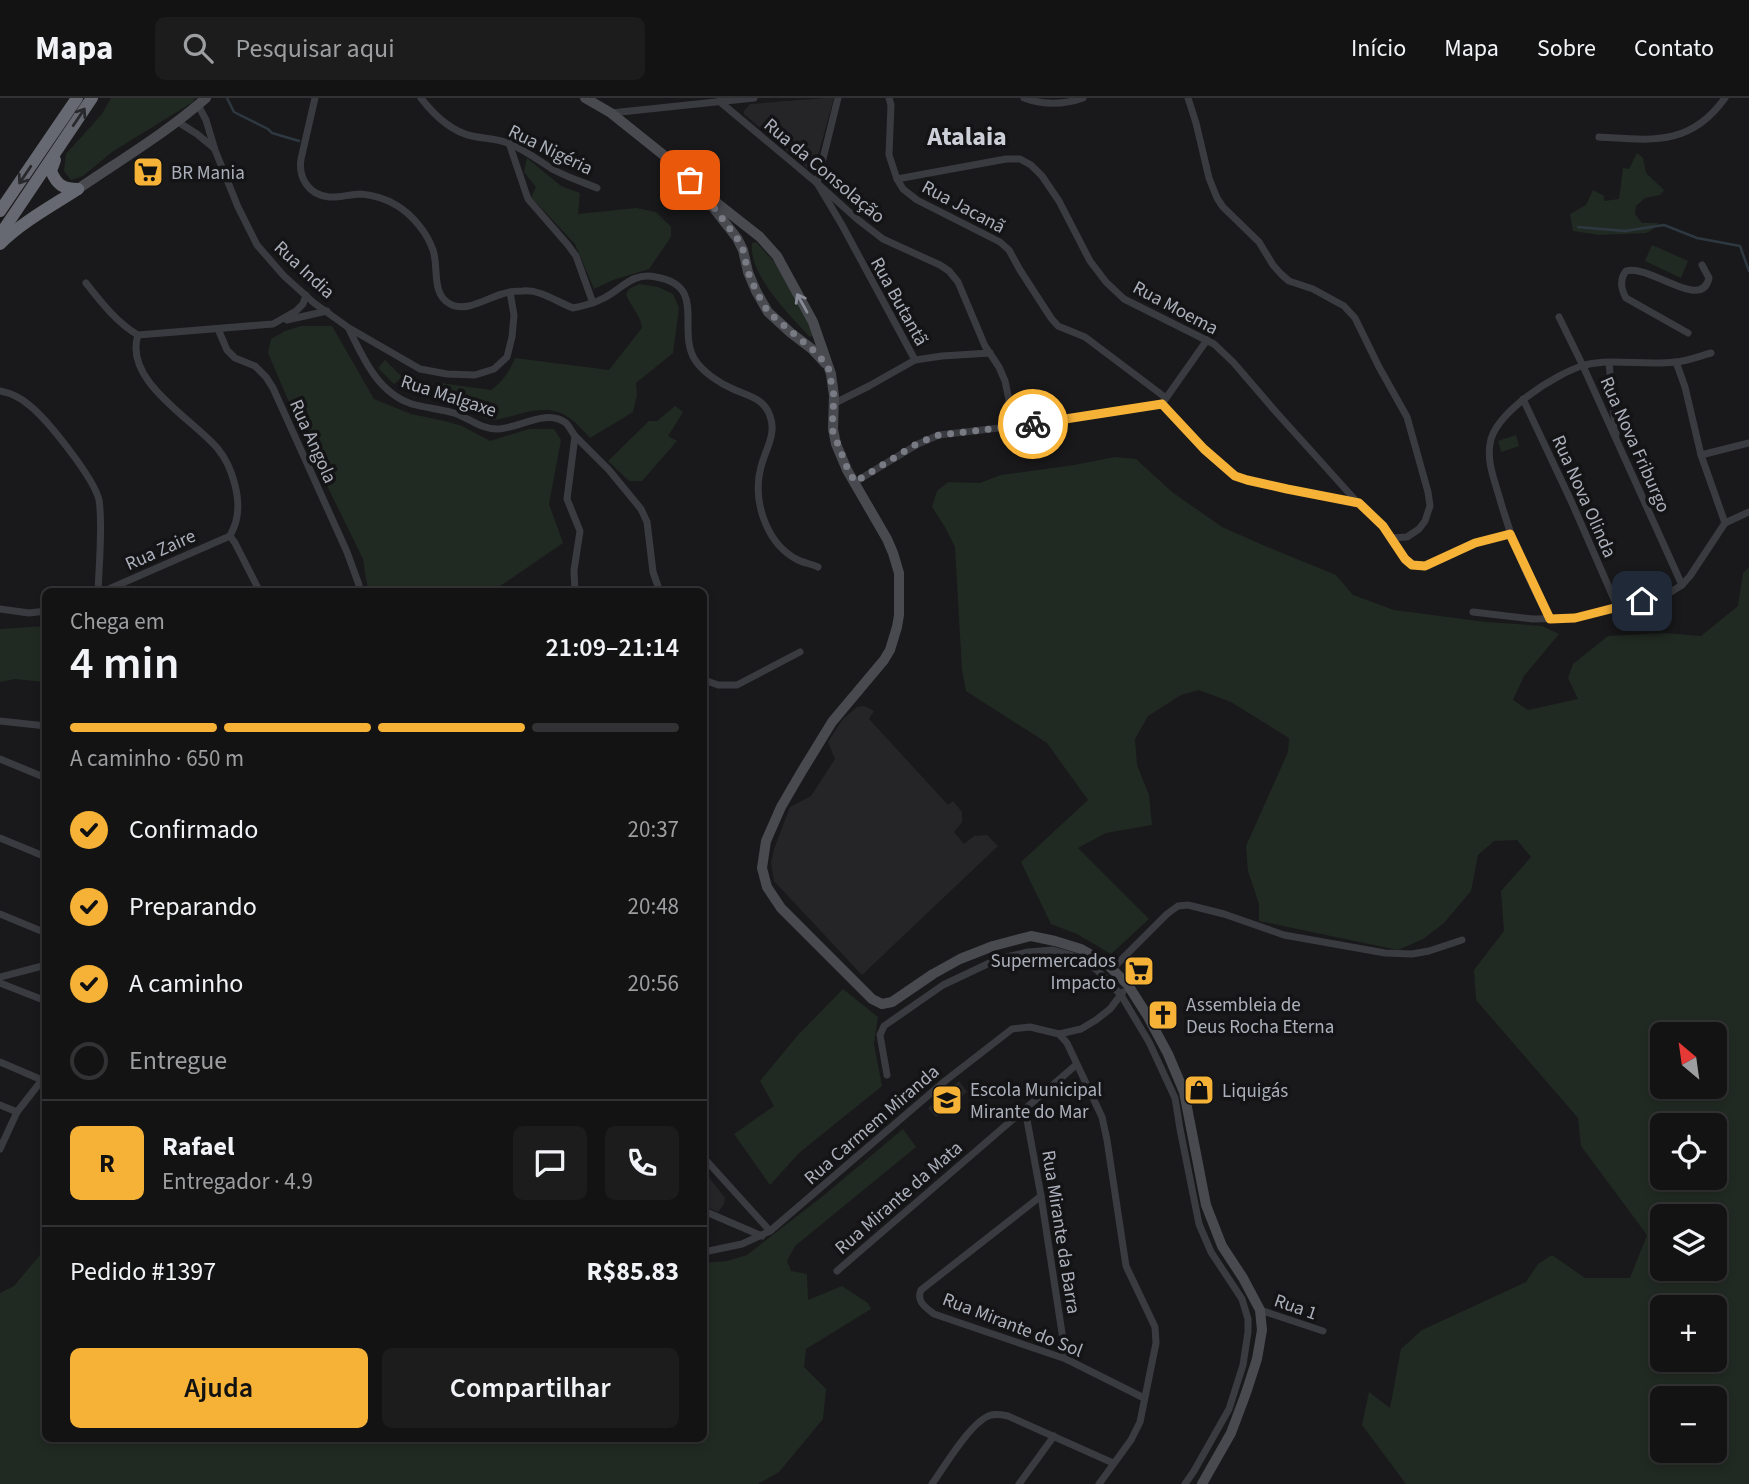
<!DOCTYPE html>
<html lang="pt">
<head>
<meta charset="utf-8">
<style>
	body { margin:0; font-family:"Source Sans 3",sans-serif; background:#1c1c1d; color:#f1f3f6; height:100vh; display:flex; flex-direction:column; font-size:26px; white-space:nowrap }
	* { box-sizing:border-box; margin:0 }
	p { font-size:23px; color:#9d9ea0 }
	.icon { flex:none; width:38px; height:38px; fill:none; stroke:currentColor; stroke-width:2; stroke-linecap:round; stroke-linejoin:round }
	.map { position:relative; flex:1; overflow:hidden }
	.drawer { position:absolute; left:42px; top:490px; width:665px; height:854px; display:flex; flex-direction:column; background:#131314; border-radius:10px; box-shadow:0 4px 10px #0003,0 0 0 2px #323234 }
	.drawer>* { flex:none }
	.needle { width:46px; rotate:331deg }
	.buttons { position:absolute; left:1650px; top:924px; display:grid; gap:14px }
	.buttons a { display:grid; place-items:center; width:77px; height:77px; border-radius:10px; background:#131314; box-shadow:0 4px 10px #0003,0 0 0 2px #323234; font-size:35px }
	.pin { position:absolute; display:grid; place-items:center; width:60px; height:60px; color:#fff; margin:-30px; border-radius:14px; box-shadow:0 4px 10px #0006 }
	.courier { position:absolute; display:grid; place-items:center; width:70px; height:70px; margin:-35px; border:5px solid #f5b237; border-radius:50%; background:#fff; color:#222; box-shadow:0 2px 9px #0007 }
	.head em { font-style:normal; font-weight:600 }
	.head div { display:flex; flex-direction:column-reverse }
	.head { display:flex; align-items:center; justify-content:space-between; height:119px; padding:0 28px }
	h1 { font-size:46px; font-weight:600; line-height:52px }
	.bar { display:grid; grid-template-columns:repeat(4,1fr); gap:10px 7px; align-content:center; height:84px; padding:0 28px }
	.bar i { height:9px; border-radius:5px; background:#323234 }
	.bar .selected { background:#f5b237 }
	.bar p { grid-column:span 4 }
	.line { display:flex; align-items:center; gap:18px; padding:0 28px; border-top:2px solid #323234 }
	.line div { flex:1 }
	.round { display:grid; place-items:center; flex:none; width:74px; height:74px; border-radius:10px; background:#1c1c1d }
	ol { padding:0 28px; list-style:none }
	li { display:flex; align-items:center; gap:21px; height:77px }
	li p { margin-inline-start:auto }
	li .icon { padding:7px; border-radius:50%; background:#f5b237; color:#111; stroke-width:4 }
	li:last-child { color:#9d9ea0 }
	li i { width:38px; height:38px; border:4px solid #323234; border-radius:50% }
	.button { display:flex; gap:14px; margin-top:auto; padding:14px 28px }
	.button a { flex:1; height:80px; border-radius:10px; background:#f5b237; color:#111; font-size:28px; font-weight:600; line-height:80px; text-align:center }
	.button a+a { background:#1c1c1d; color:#f1f3f6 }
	header { display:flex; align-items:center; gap:42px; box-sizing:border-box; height:98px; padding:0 35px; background:#131314; border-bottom:2px solid #323234 }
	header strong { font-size:33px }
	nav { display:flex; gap:38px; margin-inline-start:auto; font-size:24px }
	.search { width:490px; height:63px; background:#1c1c1d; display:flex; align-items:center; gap:18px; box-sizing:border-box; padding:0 24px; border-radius:10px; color:#9d9ea0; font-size:26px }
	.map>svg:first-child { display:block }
	.built { fill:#252528 }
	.green { fill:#212a22; fill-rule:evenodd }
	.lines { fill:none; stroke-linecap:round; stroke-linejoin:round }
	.stream { stroke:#2e3840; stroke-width:2.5 }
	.street { stroke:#3a3b40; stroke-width:7 }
	.secondary { stroke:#484a50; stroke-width:10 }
	.highway { stroke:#666971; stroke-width:12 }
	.oneway { stroke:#28292d }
	.oneway2 { stroke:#888c96 }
	.done { stroke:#787b83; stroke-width:7; stroke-dasharray:0 12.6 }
	.route { stroke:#f5b237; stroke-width:9 }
	.labels { text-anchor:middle; stroke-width:7; stroke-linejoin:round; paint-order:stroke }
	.street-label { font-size:19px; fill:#abb0bb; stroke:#141416 }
	.poi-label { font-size:19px; fill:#abb0bb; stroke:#141416; text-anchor:start }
	.district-label { font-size:26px; font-weight:bold; fill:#cccfd7; stroke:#141416 }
</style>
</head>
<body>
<header>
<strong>Mapa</strong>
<div class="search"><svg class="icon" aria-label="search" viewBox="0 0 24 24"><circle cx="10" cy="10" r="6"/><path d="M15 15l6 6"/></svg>Pesquisar aqui</div>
<nav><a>Início</a><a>Mapa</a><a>Sobre</a><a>Contato</a></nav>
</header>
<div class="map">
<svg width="1749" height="1386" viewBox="0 0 1749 1386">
	<rect width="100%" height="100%" fill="#19191b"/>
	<g class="built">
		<polygon points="825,0 834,0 813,75 744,16 744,13 750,6"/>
		<polygon points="864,608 874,613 869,621 948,707 953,703 962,714 962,724 954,734 964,746 974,738 987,737 998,748 862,877 774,783 771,765 774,751 790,709 811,698 835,661 828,644 842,622 857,609"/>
		<polygon points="959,983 967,994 936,1019 928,1010"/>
		<polygon points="704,1073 725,1100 724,1106 718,1114 704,1108"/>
	</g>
	<g class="green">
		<polygon points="111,0 195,0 193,4 112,54 83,78 71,82 64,73 66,56 102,16"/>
		<polygon points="1637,55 1643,60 1646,75 1664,92 1660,97 1645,100 1636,108 1635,116 1642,125 1658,125 1652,132 1646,135 1599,137 1573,133 1570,116 1586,107 1593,92 1604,98 1604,103 1619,101 1623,70 1629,71"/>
		<polygon points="527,60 561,88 580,95 578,116 636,110 656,114 671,129 671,139 649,171 613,182 594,191 575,146 531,99 536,89 524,74"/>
		<path d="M756 144 776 166 815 237 810 239C790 218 748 176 752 145Z"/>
		<polygon points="1652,147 1688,163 1681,180 1645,163"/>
		<path d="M639 186 658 189 673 196 679 210 673 255 636 285 637 297 633 314 590 340C566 313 555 307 519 316 511 318 501 322 492 322 481 321 473 312 463 307 456 304 445 304 437 303L440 285 491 292C503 283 509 274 515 260L609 272 642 230C641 217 630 208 626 196L629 191Z"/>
		<polygon points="301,228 332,228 374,301 411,316 445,323 462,328 490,343 529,331 554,331 561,342 549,406 563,445 493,493 368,493 363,461 310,353 268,255 271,241 285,233"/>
		<polygon points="385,262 402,279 394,286 378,270"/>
		<polygon points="675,308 683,314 668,338 677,343 642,383 629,383 608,363 649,323 657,323"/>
		<polygon points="1516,337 1519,348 1501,354 1498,343"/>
		<path d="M1115 359 1136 361 1172 394 1222 429 1265 448 1336 477 1353 497 1394 512 1486 524 1542 528 1559 536 1524 578 1513 602 1528 612 1578 601 1568 580 1573 566 1608 538 1665 535 1701 538 1738 508 1743 475 1749 469V1386H1406L1362 1327 1369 1294 1390 1310 1401 1251 1422 1232 1526 1184 1538 1166 1552 1157 1585 1180H1630L1647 1137 1581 1048 1578 1020 1476 902 1474 872 1504 833 1501 793 1531 759 1517 742 1494 743 1478 757 1471 793 1444 825 1423 841 1398 852 1259 823V806L1248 773 1246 748 1288 654 1289 640 1231 604 1199 592 1181 597 1148 618 1135 641 1137 667 1149 697 1152 727 1106 735 1078 750 1149 821 1111 856 1077 836 1051 826 1021 764 1088 702 1047 645 966 593 962 572 955 449 945 429 932 409 937 393 948 384 980 385 1001 377 1074 367ZM1662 936H1715V989H1662ZM1662 1027H1715V1080H1662ZM1662 1118H1715V1171H1662ZM1662 1209H1715V1262H1662ZM1662 1300H1715V1353H1662Z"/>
		<polygon points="45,528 45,584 15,581 0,584 0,531"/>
		<polygon points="843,891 878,919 874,946 882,988 799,1055 770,1087 734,1036 774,1008 760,983 798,937"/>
		<polygon points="903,1031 916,1049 795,1148 787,1163 791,1173 807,1176 808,1202 842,1188 868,1205 871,1211 806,1251 804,1269 826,1291 823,1321 779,1374 758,1386 0,1386 0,1195 14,1188 45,1151 46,1340 704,1340 704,1165 727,1163 747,1157 823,1098"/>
	</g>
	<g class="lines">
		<g class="stream">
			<polyline points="227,0 234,14 268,31 272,35 299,43"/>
			<polyline points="1578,129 1625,133 1664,127 1697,140 1740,148 1749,173"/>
		</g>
		<g class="street">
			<path d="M315 0 301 61C298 80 309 97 329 99 339 100 350 96 361 96 372 97 386 101 396 107 413 117 427 135 433 152 439 170 431 196 450 206 466 215 487 200 502 196 508 194 516 193 523 193 540 191 557 204 573 210 583 208 595 205 604 200 623 190 632 174 656 179 708 188 676 231 695 262 703 274 719 285 733 291 748 298 764 300 770 318 777 336 765 352 761 369 752 402 766 446 798 462 804 465 812 466 818 469"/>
			<path d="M421 0C434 17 450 33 472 38 485 41 497 40 510 46 525 52 538 62 552 71 567 79 582 84 597 90"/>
			<polyline points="838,0 817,85 842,127 915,262"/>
			<polyline points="889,0 891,7 889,57 897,81 903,91 917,102 1000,144 1009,152 1020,172 1051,220 1058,228 1085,239 1166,300"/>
			<path d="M1024 0C1042 7 1064 7 1083 0"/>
			<polyline points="1188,0 1196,25 1209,80 1217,100 1223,109 1259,144 1273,167 1281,176 1289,183 1313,191 1344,208 1355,220 1379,269 1407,319 1428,394 1430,408 1425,423 1419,431 1407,439 1391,440"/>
			<polyline points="719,3 817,85 857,121 883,141 940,167 949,173 958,184 985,248 999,269 1005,283 1009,302 1001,330"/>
			<polyline points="198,7 206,22 215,52 238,109 257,147 284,178 314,205 349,230 420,271 447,276 475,277 494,271 507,259 512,239 514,217 510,194"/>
			<polyline points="611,15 754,0"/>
			<polyline points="178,24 197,36 214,50"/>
			<path d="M1599 39C1651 42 1690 49 1725 0"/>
			<polyline points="509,45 528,101 568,147 576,158 593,205"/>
			<polyline points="897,81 1006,61 1020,61 1031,67 1042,78 1059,103 1090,163 1106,184 1124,201 1214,246 1233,264 1276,314 1358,405 1383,427 1405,461 1412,467 1425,469 1475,445 1510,436"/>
			<path d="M86 185C101 204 117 225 138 237"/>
			<polyline points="1559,219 1583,268 1682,487"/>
			<polyline points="287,222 327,213"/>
			<polyline points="218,231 227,252 235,260 255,268 266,279 273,290 347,454 359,487 359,494"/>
			<path d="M349 231C363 260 378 295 412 306 426 310 440 311 454 315 469 320 482 332 499 331 519 330 547 310 566 325 569 328 572 334 575 338L567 401 580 433 574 472 575 494"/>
			<path d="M1688 235 1626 200C1621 191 1619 182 1626 173 1650 166 1702 214 1709 180L1702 167"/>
			<path d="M138 237C123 283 193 321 218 351 232 368 242 401 236 423 235 428 232 433 230 438L235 445 260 494"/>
			<polyline points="138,237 273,226 296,213 303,206 306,197"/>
			<polyline points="1676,264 1685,289 1701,357 1725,425"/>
			<polyline points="1609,265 1616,336"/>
			<path d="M0 293C10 295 21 300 29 307 47 321 94 380 99 402 103 426 99 467 98 494"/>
			<polyline points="1523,301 1572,405 1617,508"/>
			<polyline points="1164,303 1207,242"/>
			<polyline points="833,306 869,288 915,262 942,258 990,255"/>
			<polyline points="1162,306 1204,351 1235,378 1247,382 1287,391 1358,405"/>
			<polyline points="575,338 609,372 641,411 647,424 653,474 660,494"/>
			<polyline points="1701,357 1749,345"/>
			<polyline points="855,384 918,346 939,337 1016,328 1162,306"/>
			<polyline points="102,494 230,438"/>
			<polyline points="0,511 29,515 46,513"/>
			<polyline points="1473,514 1533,521 1575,520 1617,508 1666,497 1682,487 1690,478 1725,425 1749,414"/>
			<path d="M1550 521C1528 483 1511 441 1499 398 1494 381 1487 364 1490 346 1494 315 1556 275 1585 267 1614 260 1645 268 1675 264 1687 263 1700 258 1711 255"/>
			<polyline points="704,582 718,587 737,587 800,554"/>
			<polyline points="0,623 46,628"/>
			<polyline points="0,661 46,680"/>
			<polyline points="0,740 46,759"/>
			<polyline points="0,816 46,835"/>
			<polyline points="1112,871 1167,816 1178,808 1188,807 1224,816 1284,837 1385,855 1412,856 1429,853 1462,842"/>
			<polyline points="0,879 46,867"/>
			<polyline points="0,885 46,903"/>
			<polyline points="1059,936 1067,945 1102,1019 1107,1042 1126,1168 1155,1229 1156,1245 1140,1324 1131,1342 1099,1386"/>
			<polyline points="0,964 42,982"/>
			<polyline points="887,977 880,937 884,928 943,887 998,861 1028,854 1053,852 1074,858 1097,872 1121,897 1149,944 1175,1000 1180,1031 1199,1126 1211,1154 1242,1201 1248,1221 1248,1234 1243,1267 1229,1311 1194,1373 1185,1386"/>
			<polyline points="0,1007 17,1014"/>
			<polyline points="1025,1011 1041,1098 1066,1261"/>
			<polyline points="0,1051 17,1014 42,982 46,980"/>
			<polyline points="704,1060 770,1133"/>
			<path d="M1041 1098 921 1192C916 1203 925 1209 934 1216L1066 1261 1144 1300"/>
			<polyline points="704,1113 762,1138"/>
			<polyline points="704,1154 742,1146 770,1133 945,983 1012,931 1030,929 1059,936 1081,931 1096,922 1110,911 1123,894"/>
			<polyline points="837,1173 1076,967"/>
			<polyline points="1260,1212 1323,1233"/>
			<path d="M932 1386C945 1368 971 1323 991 1317 996 1316 1003 1317 1008 1318L1113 1365"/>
			<polyline points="1019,1386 1054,1338"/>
		</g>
		<g class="secondary">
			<polyline points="585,0 611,15 671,63 701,94 737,140 743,152 748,174 756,193 768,214 791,235 812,251 825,265"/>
			<path d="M78 91C122 61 166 35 206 0"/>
			<polyline points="701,94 713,102 760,139 777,158 813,224 831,276 834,298 833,331 836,346 847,372 887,441 893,455 899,475 899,517 897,529 890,552 884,562 832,624 802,673 781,709 766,743 762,770 767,789 781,810 872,901 882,906 892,904 933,876 960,861 993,848 1031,838 1055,843 1081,851 1106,865 1128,887 1147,917 1168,956 1184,994 1206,1107 1222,1148 1243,1180 1260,1212 1262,1232 1257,1261 1246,1295 1231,1335 1202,1386"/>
		</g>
		<g class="highway">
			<path d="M55 62 51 73C57 87 63 91 78 91"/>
			<polyline points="0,113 77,0"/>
			<polyline points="0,137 92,0"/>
			<path d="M0 146C22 124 52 108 78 91"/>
		</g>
	</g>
	<defs><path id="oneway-shaft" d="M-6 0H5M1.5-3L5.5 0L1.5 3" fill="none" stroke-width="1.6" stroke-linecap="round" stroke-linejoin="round" transform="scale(1.75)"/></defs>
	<g class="oneway">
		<use href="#oneway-shaft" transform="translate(79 19) rotate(-56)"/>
		<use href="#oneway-shaft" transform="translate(25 77) rotate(124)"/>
	</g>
	<use class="oneway2" href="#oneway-shaft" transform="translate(802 205) rotate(-119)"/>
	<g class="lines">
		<polyline class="done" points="690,82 702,94 737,140 743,152 748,174 756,193 768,214 812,251 828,268 834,298 832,331 848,372 855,384 918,345 939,337 1033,326"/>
		<polyline class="route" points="1033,326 1162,306 1204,351 1235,378 1247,382 1287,391 1359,405 1383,428 1405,461 1412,467 1425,468 1475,445 1510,436 1550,521 1575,520 1642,503"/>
	</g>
	<defs>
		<g id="supermarket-square" transform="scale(1.575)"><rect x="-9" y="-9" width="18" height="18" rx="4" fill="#f5b237" stroke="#141416"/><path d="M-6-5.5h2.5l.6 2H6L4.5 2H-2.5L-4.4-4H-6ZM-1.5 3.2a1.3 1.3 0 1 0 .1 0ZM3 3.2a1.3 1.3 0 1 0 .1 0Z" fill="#111"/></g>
		<g id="church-square" transform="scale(1.575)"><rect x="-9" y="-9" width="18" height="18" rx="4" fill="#f5b237" stroke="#141416"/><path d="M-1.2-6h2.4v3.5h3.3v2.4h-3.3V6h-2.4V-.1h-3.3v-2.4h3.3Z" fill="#111"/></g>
		<g id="shop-square" transform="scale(1.575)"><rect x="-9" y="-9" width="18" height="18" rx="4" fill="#f5b237" stroke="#141416"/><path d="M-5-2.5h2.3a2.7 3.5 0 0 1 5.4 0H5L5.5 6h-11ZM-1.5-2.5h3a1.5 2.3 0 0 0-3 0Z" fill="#111"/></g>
		<g id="school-square" transform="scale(1.575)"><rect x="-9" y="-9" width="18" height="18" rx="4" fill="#f5b237" stroke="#141416"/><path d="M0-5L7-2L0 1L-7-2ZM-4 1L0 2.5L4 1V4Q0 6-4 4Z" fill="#111"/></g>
	</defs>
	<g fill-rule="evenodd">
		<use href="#supermarket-square" x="148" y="74"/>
		<use href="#supermarket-square" x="1139" y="873"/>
		<use href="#church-square" x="1163" y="917"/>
		<use href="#shop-square" x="1199" y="992"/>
		<use href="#school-square" x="947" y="1002"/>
	</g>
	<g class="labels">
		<g class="street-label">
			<text transform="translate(551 51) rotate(26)" y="7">Rua Nigéria</text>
			<text transform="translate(825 72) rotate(40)" y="7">Rua da Consolação</text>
			<text transform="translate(964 108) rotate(28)" y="7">Rua Jacanã</text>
			<text transform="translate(305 171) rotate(43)" y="7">Rua India</text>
			<text transform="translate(900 203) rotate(61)" y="7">Rua Butantã</text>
			<text transform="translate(1176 209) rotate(28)" y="7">Rua Moema</text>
			<text transform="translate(449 297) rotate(18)" y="7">Rua Malgaxe</text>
			<text transform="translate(314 343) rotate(66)" y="7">Rua Angola</text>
			<text transform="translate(1636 346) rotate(66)" y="7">Rua Nova Friburgo</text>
			<text transform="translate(1585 398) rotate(66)" y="7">Rua Nova Olinda</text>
			<text transform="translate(160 451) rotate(-24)" y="7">Rua Zaire</text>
			<text transform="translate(871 1026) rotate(-41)" y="7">Rua Carmem Miranda</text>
			<text transform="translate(898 1099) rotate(-41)" y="7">Rua Mirante da Mata</text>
			<text transform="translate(1062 1134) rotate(81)" y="7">Rua Mirante da Barra</text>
			<text transform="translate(1296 1208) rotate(19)" y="7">Rua 1</text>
			<text transform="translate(1013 1226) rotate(21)" y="7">Rua Mirante do Sol</text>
		</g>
		<g class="poi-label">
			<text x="171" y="81">BR Mania</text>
			<text x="1116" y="869" text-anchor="end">Supermercados<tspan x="1116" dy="22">Impacto</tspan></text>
			<text x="1186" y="913">Assembleia de<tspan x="1186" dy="22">Deus Rocha Eterna</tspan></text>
			<text x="970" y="998">Escola Municipal<tspan x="970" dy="22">Mirante do Mar</tspan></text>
			<text x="1222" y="999">Liquigás</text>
		</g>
		<g class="district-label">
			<text x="967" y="47">Atalaia</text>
		</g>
	</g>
</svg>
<div class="buttons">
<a><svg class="needle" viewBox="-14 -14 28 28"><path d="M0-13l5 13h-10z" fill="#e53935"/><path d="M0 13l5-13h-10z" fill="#9d9ea0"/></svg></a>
<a><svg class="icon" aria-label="locate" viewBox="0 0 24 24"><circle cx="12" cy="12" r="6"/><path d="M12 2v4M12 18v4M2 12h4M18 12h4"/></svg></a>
<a><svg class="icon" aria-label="layers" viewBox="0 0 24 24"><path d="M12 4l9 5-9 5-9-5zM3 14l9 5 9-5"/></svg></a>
<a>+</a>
<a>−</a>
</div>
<div class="pin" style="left:690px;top:82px;background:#ea580c"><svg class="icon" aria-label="bag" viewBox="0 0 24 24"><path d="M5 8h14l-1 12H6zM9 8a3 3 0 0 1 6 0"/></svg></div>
<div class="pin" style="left:1642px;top:503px;background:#1f2937"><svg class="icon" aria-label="home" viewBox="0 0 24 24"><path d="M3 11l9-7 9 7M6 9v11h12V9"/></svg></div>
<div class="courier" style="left:1033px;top:326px"><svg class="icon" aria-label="bike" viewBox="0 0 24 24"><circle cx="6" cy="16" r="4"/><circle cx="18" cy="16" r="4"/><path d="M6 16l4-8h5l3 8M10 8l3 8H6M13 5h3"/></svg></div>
<section class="drawer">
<div class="head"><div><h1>4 min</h1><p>Chega em</p></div><em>21:09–21:14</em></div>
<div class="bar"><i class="selected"></i><i class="selected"></i><i class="selected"></i><i></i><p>A caminho · 650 m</p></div>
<ol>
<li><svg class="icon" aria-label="check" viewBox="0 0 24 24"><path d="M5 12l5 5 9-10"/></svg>Confirmado<p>20:37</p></li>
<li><svg class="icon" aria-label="check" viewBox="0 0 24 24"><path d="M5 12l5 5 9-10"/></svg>Preparando<p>20:48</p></li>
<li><svg class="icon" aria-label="check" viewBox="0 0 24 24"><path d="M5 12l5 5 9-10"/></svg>A caminho<p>20:56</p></li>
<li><i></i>Entregue</li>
</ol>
<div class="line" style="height:126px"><b class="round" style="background:#f5b237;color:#111">R</b><div><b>Rafael</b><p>Entregador · 4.9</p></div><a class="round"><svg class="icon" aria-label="chat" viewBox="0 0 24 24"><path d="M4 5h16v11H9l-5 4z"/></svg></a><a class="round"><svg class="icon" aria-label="phone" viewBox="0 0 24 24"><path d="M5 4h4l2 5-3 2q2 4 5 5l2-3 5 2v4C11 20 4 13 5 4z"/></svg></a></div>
<div class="line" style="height:91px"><div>Pedido #1397</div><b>R$85.83</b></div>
<div class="button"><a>Ajuda</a><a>Compartilhar</a></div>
</section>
</div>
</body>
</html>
